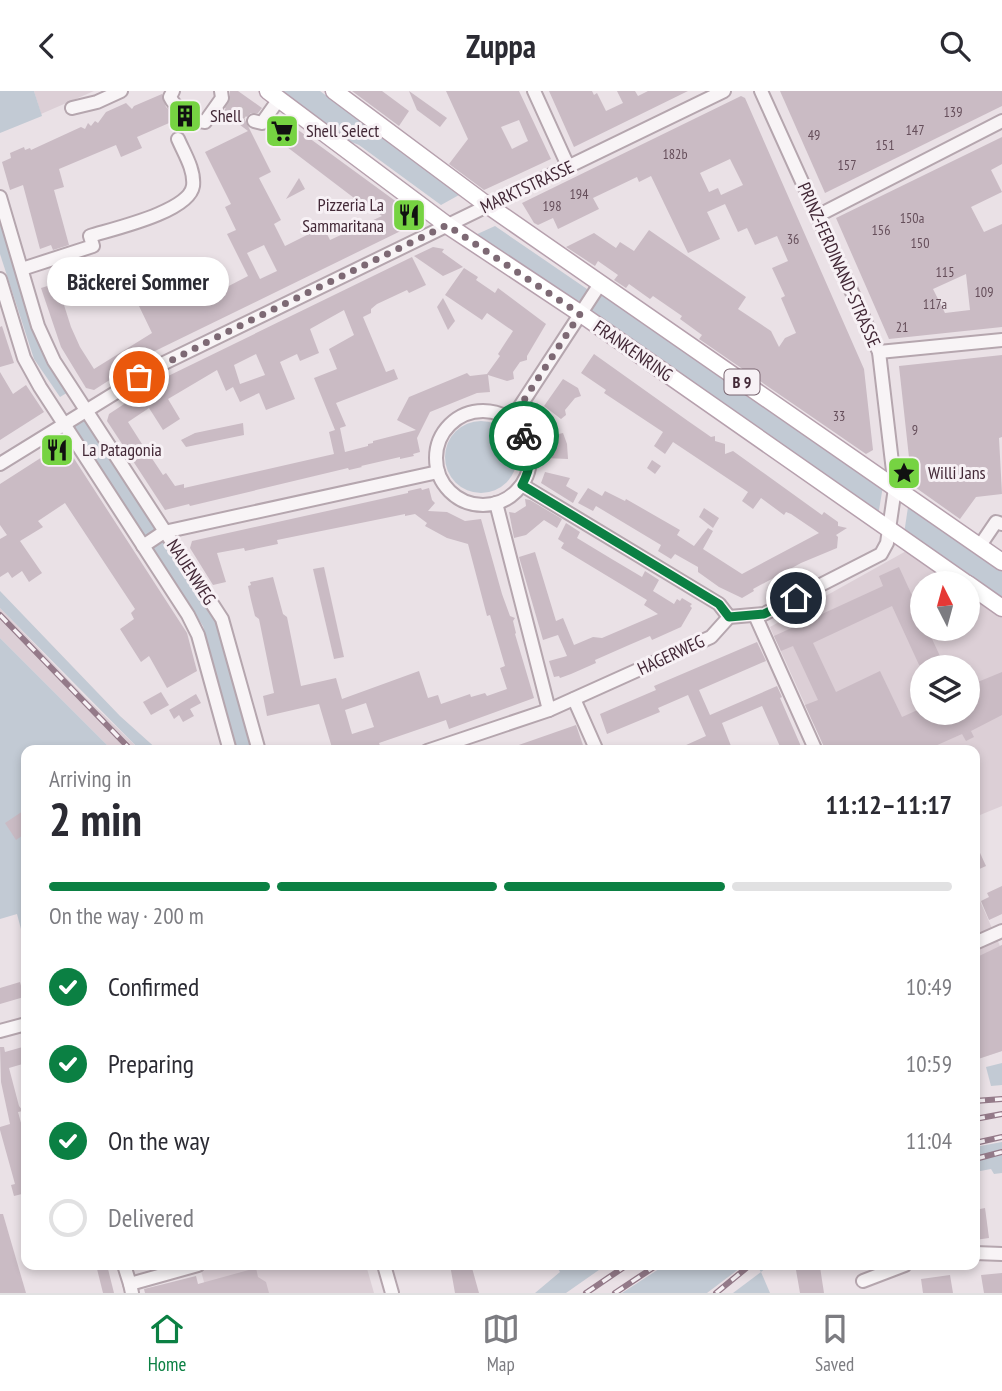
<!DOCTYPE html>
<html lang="en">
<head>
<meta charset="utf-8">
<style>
	body { margin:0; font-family:"PT Sans Narrow",sans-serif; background:#f2f2f3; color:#2b2b33; height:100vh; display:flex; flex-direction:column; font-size:26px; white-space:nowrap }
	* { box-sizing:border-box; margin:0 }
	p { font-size:23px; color:#7c7c81 }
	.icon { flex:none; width:38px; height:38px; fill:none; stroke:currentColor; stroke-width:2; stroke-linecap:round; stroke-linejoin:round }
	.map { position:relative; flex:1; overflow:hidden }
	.panel { position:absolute; left:21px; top:654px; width:959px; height:525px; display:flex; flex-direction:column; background:#fff; border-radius:14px; box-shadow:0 4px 10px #0003 }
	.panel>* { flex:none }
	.needle { width:46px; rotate:354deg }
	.fabs { position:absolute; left:910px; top:480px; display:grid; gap:14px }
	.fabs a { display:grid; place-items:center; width:70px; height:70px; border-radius:50%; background:#fff; box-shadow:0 4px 10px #0003; font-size:35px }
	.pin { position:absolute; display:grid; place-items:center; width:60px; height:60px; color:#fff; margin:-30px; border:4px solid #fff; border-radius:50%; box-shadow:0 2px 7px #0007 }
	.courier { position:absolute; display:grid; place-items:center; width:70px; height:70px; margin:-35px; border:5px solid #0b8043; border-radius:50%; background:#fff; color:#222; box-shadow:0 2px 9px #0007 }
	.bubble { position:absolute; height:49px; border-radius:24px; background:#fff; box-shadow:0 4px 10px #0003; font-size:23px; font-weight:600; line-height:49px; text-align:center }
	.head em { font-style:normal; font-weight:600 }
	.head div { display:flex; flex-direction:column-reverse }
	.head { display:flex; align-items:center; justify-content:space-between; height:119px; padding:0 28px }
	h1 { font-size:46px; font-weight:600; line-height:52px }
	.bar { display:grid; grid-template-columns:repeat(4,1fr); gap:10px 7px; align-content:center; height:84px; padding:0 28px }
	.bar i { height:9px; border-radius:5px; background:#e1e1e2 }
	.bar .on { background:#0b8043 }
	.bar p { grid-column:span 4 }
	ol { padding:0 28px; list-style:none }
	li { display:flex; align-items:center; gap:21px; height:77px }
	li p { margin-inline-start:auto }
	li .icon { padding:7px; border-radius:50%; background:#0b8043; color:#fff; stroke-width:4 }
	li:last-child { color:#7c7c81 }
	li i { width:38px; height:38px; border:4px solid #e1e1e2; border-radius:50% }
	header { display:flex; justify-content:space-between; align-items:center; height:91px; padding:0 28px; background:#fff; font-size:32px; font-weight:600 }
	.dock { display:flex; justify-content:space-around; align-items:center; height:98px; border-top:2px solid #e1e1e2; background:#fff; font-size:19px; color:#7c7c81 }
	.dock a { display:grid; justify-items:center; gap:4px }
	.dock .on { color:#0b8043 }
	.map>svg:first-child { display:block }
	.built { fill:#dccfd6; fill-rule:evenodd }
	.green { fill:#c2cad4 }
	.building { fill:#cabbc4; fill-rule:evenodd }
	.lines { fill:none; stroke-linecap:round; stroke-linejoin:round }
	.minor-tunnel { stroke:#c9bcc3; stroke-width:12; stroke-dasharray:12 6; stroke-linecap:butt }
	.minor-casing { stroke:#b5a6ae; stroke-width:16 }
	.major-casing { stroke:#b6a0ad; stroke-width:19 }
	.minor { stroke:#f8f4f6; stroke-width:12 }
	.major { stroke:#fff; stroke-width:16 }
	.rail-casing { stroke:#947a89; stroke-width:6 }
	.rail { stroke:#f7f1f5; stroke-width:3.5; stroke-dasharray:10; stroke-linecap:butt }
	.done { stroke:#7d6974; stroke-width:7; stroke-dasharray:0 12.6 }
	.route { stroke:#0b8043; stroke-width:9 }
	.labels { text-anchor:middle; stroke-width:6; stroke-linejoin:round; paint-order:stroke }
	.number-label { font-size:14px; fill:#654e5a }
	.shield { fill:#f7f1f5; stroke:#796570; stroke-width:2 }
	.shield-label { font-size:16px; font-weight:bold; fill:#432937 }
	.poi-label { font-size:18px; fill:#432937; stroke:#f7f1f5; text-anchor:start }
	.street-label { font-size:18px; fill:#432937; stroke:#f7f1f5 }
</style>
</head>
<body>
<header><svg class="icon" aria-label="back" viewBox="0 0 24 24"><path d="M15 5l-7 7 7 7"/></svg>Zuppa<svg class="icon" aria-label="search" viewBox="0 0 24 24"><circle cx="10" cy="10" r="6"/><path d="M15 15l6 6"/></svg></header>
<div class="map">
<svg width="1002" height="1202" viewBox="0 0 1002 1202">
	<rect width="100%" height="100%" fill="#eae1e6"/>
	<g class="built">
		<polygon points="34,0 94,0 41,23"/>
		<path d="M908 459 953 492H922V537H968V502L1002 527V715L980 724 975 712V660H826L770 536ZM922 576H968V621H922Z"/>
		<polygon points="0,517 85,606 141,660 113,660 0,547"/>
		<polygon points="975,799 1000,855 1002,854 1002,960 975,969"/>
		<polygon points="222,1174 366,1174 374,1202 207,1202 201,1180"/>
	</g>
	<g class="green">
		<polygon points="0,0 34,0 42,25 0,42"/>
		<polygon points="277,0 320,0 459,104 441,114 359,54 341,47"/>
		<polygon points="0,125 70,300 60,306 34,268 0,163"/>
		<polygon points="495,135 587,198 606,205 883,395 878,425 473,145"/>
		<polygon points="85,329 218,532 252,660 236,660 203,535 74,336"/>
		<circle cx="481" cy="366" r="36"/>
		<polygon points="908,416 915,418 1002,477 1002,511 904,443"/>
		<polygon points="0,500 120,625 159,660 141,660 0,517"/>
		<polygon points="0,547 113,660 26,660 26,822 24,822 26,857 17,823 0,828"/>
		<polygon points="1002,972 1002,994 991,995 986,976"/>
		<polygon points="1002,1051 1002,1082 994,1083 991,1078 975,1081 975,1056"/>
		<polygon points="556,1174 606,1174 566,1202 535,1202 560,1181"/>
		<polygon points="665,1174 744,1174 707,1202 622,1202"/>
		<polygon points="756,1174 769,1174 761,1181 770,1202 733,1202 761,1181"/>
	</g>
	<g class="building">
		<path d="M230 0H238L262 17 258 22H251L247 26 241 21 271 81 259 87 281 129 274 133 285 155 313 141 311 136 321 131 330 149 382 125 359 109 358 110 266 40 279 25 405 117 413 134 155 260 94 299 86 297 61 256 41 197 57 192 71 236 80 256 94 278 152 242 139 215 141 211 166 198 170 206 191 195 199 198 207 214 226 204 223 198 248 185 227 143 236 139 225 116 231 113 205 61 248 40 223 21 230 11ZM264 154 277 180 260 188 247 162Z"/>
		<polygon points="352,0 382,0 409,20 399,35"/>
		<polygon points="409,0 447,27 440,36 417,19"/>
		<path d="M446 0H519L551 68 484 99 449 73 468 48ZM519 29 528 50 512 58 501 36Z"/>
		<polygon points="549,0 592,0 594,4 597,2 606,20 623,12 617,0 635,0 638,5 648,0 688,0 574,56"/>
		<polygon points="780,0 1002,0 1002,15 825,102"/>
		<polygon points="162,3 166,16 186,34 180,37 176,29 137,46 142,57 121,66 116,54 59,78 64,96 54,99 69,154 53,159 51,154 40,158 23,94 10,99 2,71 11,67 10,62 24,56 25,59 30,57 31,59 81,36 85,38 88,32 91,35 95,30 98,32 106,21 126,12 132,18 134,15"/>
		<path d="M741 5 745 7 864 278 873 359 866 363 699 248 702 244 680 228 682 225 653 205 650 208 629 193 626 197 614 189 618 184 598 170 595 175 566 156 594 142 616 157 620 151 634 160 649 139 746 206 738 218 771 240 779 256 785 247 796 242 781 207 785 205 772 177 788 170 777 145 755 154 747 137 738 141 725 113 707 121 720 148 688 162 651 85 639 91 637 86 593 107 599 118 558 138 553 127 538 134 534 132 522 112ZM730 68 743 94 721 104 718 97 709 101 700 82Z"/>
		<path d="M1002 46V73L991 79 1002 101 971 116 984 141 1002 133V236L889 248 836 127ZM966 183 970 219 945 222 933 198Z"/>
		<polygon points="299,87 305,98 286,108"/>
		<polygon points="433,156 444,158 442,161 463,176 443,185 414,165"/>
		<path d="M412 166 426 194 409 202 407 199 377 213 371 218V222L363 226 386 281 394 278 398 288 336 312 346 335 340 337 345 361 368 355V353L373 352V350L416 339 397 329 409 306 467 282 470 285 487 283 500 265 498 263 513 240 487 222 482 229 445 204 464 177 478 186 476 189 495 202 498 197 546 233 527 265V269L520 271 513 281 514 288 507 290 488 284 490 301 477 302 430 321 417 347 420 361 413 363 414 365 400 368V366L361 375 362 376 349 379 348 377 190 415 189 413 165 419 133 370 149 363 163 384 166 382 175 395 184 393V397L334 363 329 341 338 338 335 339 314 287 337 278 329 258 354 244 344 219 310 238 319 262 300 270 297 263 280 271 295 308 266 319 259 302 240 311 233 296 226 300 217 279 168 308 180 328 163 339 149 317 128 331 142 353 128 362 107 330 109 323 162 288ZM256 263 265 284 240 293 234 274Z"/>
		<polygon points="443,207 455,230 448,239 437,216"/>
		<polygon points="2,235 14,272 0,276 0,236"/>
		<polygon points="594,263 688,330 711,346 715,345 715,350 725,353 725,363 733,360 822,424 824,421 838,431 838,435 847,437 836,444 838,446 837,457 801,472 753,498 754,500 742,507 719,496 698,481 698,476 675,463 671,468 658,460 661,454 596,415 593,420 578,412 588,397 602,405 605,400 625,410 626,408 680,439 677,444 694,455 708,437 713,440 703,458 742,483 819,442 791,423 786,421 784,424 761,407 753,418 742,410 748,401 673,351 665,363 654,355 663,341 604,302 606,299 581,282"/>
		<polygon points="1002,264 1002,346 999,347 1002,403 976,406 960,428 912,394 899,275"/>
		<polygon points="0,281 13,303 26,294 44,321 0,349"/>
		<polygon points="563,288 578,297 581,305 575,307 565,319 566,324 561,328 544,315"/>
		<polygon points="243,332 244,344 186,356 181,349 195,342"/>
		<polygon points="563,342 567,353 568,368 546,367 546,356 535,343 550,345"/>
		<polygon points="64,352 187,542 197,580 167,597 149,565 141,571 120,538 134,528 131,522 135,518 65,412 38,430 43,436 20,450 42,482 29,491 22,480 12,487 8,481 0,486 0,448 7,444 0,434 0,393"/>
		<polygon points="652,369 661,375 655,383 647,377"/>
		<polygon points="545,381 570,387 566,395 578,402 573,412 541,392"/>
		<path d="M421 397 422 399 429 397 432 409 435 412 428 420 447 421 465 430 481 428 502 503 510 525 515 527 513 530 516 542 515 543 534 607 449 638 446 629 379 652 382 660H333L319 613 267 625 263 605 274 602 259 528 255 525 251 509 248 495 251 494 250 491 273 486 283 523 287 526 301 595 336 587 342 608 419 580 428 607 438 604 441 613 470 603 471 606 485 602 487 605 507 598 500 577 505 575 490 524 487 525 468 453 447 447 425 435 427 432 415 423 405 425V423L277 449 278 453 245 460 244 457 217 462 226 491 213 494 190 457 192 450 408 402V400ZM366 612 374 636 352 643 345 619Z"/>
		<polygon points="525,408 530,409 562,428 557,437 544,429 526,444 514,447 509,421 515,422 526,415"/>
		<polygon points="704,417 719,427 713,437 699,426"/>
		<polygon points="566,432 580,441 577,447 610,467 642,486 645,480 659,489 653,500 674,513 677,508 680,510 682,507 692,513 690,515 692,517 681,536 652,549 650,545 629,554 595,569 596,572 571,583 560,587 559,585 554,586 549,570 567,565 558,544 543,549 519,466 535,461 556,530 563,527 574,554 593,546 602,547 658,523 644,514 647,509 561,457 564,452 558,448"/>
		<polygon points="324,476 344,566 334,568 313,478"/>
		<polygon points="899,476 922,526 922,537 927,537 945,576 920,576 892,515 813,552 836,601 880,580 902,626 922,617 922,621 968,621 968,595 1002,581 1002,624 971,640 974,646 966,650 962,643 924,660 826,660 805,614 818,609 793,555 781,560 774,545 883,495 879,485"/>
		<polygon points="757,551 766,570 699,599 710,624 777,595 782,606 780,607 803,660 782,660 762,615 722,632 733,660 673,660 706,645 688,604 658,617 660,621 607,643 600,623 656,599 654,595"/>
		<polygon points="161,601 169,614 151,624 143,611"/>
		<polygon points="196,603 201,612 190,618 194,625 183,631 179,624 174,628 169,619"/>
		<polygon points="576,634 585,660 507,660 507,658"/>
		<polygon points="26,718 26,742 16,749 5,732"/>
		<polygon points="975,751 986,775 975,780"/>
		<polygon points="1002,795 1002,823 989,829 981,810 989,806 987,802"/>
		<polygon points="1002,854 1002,960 975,969 975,867"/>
		<polygon points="20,891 24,906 0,913 0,897"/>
		<polygon points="26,955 26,972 9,977 19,1015 23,1020 18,1021 26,1050 26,1102 14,1105 11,1094 15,1093 0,1039 0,1036 10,1033 1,991 0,956 4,956 5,961"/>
		<polygon points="985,1117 989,1147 975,1149 975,1119"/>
		<polygon points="0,1123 3,1123 26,1202 0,1202"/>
		<polygon points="96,1174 107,1174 114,1202 103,1202"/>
		<polygon points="450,1174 467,1174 468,1178 472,1177 479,1202 455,1202"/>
		<polygon points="820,1176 824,1202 800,1202 796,1179"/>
		<polygon points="256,1177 258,1186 266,1191 269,1202 145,1202 144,1198 196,1185 198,1193"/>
		<polygon points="1002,1182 1002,1202 984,1202 981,1184"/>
		<polygon points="950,1184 953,1202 923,1202 921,1188"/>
	</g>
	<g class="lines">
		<polyline class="minor-tunnel" points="222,7 254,30"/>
		<g class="minor-casing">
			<g id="minor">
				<path d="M173 0 170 6C175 17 193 30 205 31L222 7 221 0"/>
				<polyline points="534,0 569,77"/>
				<polyline points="72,17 97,11 121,0"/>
				<polyline points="254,30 262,32 279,8"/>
				<polyline points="0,106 38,235 54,270 222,528 259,660"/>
				<polyline points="817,125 1002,30"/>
				<path d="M22 178 93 155 90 145C112 138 189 121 193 95 195 79 184 62 178 48"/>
				<polyline points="0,188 24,267 40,296 188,524 198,544 230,660"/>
				<polyline points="879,261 1002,249"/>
				<circle cx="483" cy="367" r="47"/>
				<polyline points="511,329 600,193"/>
				<polyline points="0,373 162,273 724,0"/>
				<polyline points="522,394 719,513 729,526"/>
				<polyline points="496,412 549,619"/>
				<polyline points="143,455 164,441 438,381"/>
				<polyline points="979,456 996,431 1002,433"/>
				<polyline points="755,524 816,660"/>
				<polyline points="574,608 597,660"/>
				<polyline points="427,660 549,619 711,546 729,526 764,523 881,463 887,452 895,397 879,261 761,0"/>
				<polyline points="975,852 1002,840"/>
				<polyline points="0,940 26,933"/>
				<polyline points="975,1162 1002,1163"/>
				<polyline points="124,1174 130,1193"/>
				<polyline points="384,1174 392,1202"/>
				<polyline points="863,1190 905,1174"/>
				<polyline points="132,1202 130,1193 198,1174"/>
			</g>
		</g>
		<g class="major-casing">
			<g id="major">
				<polyline points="268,0 447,134 581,223 966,492"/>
				<polyline points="334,0 483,111 1002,471"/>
				<polyline points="968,493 1002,517"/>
			</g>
		</g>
		<use href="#minor" class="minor"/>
		<use href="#major" class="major"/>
		<g class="rail-casing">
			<g id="rail">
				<polyline points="0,524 132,660"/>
				<polyline points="975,1010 1002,1008"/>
				<polyline points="975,1028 1002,1023"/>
				<polyline points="975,1052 1002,1046"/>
				<polyline points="975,1068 1002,1061"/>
				<polyline points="586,1202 627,1174"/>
				<polyline points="615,1202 657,1174"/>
				<polyline points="716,1202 750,1174"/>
			</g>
		</g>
		<use href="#rail" class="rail"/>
	</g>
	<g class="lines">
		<polyline class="done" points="139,286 227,241 447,134 580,223 511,329 524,345"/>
		<path class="route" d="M524 345C533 362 531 377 522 394L719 513 729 526 764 523 796 507"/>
	</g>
	<defs>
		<g id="building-square" transform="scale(1.75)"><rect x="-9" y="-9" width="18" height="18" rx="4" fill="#76d342" stroke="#f7f1f5"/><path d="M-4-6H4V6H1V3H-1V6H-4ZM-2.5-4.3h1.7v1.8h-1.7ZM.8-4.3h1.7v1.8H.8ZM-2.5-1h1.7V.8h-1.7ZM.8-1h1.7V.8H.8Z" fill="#111"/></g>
		<g id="supermarket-square" transform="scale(1.75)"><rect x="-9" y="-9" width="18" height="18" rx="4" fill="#76d342" stroke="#f7f1f5"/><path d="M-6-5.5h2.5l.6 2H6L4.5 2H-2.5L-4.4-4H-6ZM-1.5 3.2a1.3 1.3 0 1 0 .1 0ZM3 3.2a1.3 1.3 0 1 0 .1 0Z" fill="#111"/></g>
		<g id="restaurant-square" transform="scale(1.75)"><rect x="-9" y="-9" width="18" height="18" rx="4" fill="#76d342" stroke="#f7f1f5"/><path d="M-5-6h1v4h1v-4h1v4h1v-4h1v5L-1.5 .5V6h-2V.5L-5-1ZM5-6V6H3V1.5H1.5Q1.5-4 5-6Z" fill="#111"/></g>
		<g id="sight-square" transform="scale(1.75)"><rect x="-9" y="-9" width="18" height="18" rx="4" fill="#76d342" stroke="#f7f1f5"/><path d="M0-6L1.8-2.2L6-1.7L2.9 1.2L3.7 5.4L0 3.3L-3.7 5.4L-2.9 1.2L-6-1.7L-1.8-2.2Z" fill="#111"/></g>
	</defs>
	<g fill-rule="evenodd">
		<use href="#building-square" x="185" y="25"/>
		<use href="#supermarket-square" x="282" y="40"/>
		<use href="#restaurant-square" x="409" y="124"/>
		<use href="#restaurant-square" x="57" y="359"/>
		<use href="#sight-square" x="904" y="382"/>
	</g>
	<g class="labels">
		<g class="number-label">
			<text x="953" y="26">139</text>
			<text x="915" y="44">147</text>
			<text x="814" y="49">49</text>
			<text x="885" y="59">151</text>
			<text x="675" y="68">182b</text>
			<text x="847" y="79">157</text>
			<text x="579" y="108">194</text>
			<text x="552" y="120">198</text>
			<text x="912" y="132">150a</text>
			<text x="881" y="144">156</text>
			<text x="793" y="153">36</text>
			<text x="920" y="157">150</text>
			<text x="945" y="186">115</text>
			<text x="984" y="206">109</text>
			<text x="935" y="218">117a</text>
			<text x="902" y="241">21</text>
			<text x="839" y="330">33</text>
			<text x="915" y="344">9</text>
		</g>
		<rect class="shield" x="724.5" y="278.5" width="35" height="25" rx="5"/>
		<g class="shield-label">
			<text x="742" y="297">B 9</text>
		</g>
		<g class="poi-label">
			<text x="210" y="31">Shell</text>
			<text x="306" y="46">Shell Select</text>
			<text x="384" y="120" text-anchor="end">Pizzeria La<tspan x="384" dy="21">Sammaritana</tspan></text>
			<text x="82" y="365">La Patagonia</text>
			<text x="928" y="388">Willi Jans</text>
		</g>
		<g class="street-label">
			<text transform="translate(527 96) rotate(-25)" y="6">MARKTSTRASSE</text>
			<text transform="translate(839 174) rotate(66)" y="6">PRINZ-FERDINAND-STRASSE</text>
			<text transform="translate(633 260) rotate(35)" y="6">FRANKENRING</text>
			<text transform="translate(191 481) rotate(57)" y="6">NAUENWEG</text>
			<text transform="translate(671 564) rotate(-25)" y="6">HAGERWEG</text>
		</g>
	</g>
</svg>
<div class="fabs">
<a><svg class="needle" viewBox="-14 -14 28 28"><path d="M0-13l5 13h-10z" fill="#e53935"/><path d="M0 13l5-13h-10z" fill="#7c7c81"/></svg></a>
<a><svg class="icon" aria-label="layers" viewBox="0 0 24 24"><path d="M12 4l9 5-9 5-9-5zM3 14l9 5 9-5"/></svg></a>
</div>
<div class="pin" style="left:139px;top:286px;background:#ea580c"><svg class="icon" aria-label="bag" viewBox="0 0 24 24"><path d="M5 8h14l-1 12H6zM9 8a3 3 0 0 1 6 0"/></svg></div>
<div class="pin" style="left:796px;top:507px;background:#1f2937"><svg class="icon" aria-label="home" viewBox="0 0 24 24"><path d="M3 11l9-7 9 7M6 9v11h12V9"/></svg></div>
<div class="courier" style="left:524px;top:345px"><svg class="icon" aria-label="bike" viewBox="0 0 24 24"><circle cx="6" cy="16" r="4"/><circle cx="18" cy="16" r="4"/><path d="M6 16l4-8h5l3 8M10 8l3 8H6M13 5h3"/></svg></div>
<div class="bubble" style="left:47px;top:166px;width:182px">Bäckerei Sommer</div>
<section class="panel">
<div class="head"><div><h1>2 min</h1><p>Arriving in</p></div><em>11:12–11:17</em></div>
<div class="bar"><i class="on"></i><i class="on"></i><i class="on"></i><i></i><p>On the way · 200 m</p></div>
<ol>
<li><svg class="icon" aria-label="check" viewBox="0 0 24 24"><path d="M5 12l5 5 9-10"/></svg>Confirmed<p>10:49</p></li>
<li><svg class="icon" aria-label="check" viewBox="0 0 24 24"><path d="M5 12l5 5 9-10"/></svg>Preparing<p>10:59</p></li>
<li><svg class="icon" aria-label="check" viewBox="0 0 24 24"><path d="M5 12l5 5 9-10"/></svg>On the way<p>11:04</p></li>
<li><i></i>Delivered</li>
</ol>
</section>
</div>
<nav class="dock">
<a class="on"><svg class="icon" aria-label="home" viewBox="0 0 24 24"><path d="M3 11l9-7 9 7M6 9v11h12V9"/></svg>Home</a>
<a><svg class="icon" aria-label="map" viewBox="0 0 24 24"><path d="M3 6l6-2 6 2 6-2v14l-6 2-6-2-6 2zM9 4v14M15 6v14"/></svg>Map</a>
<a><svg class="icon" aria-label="saved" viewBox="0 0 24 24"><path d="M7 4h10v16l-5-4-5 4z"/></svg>Saved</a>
</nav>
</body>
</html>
